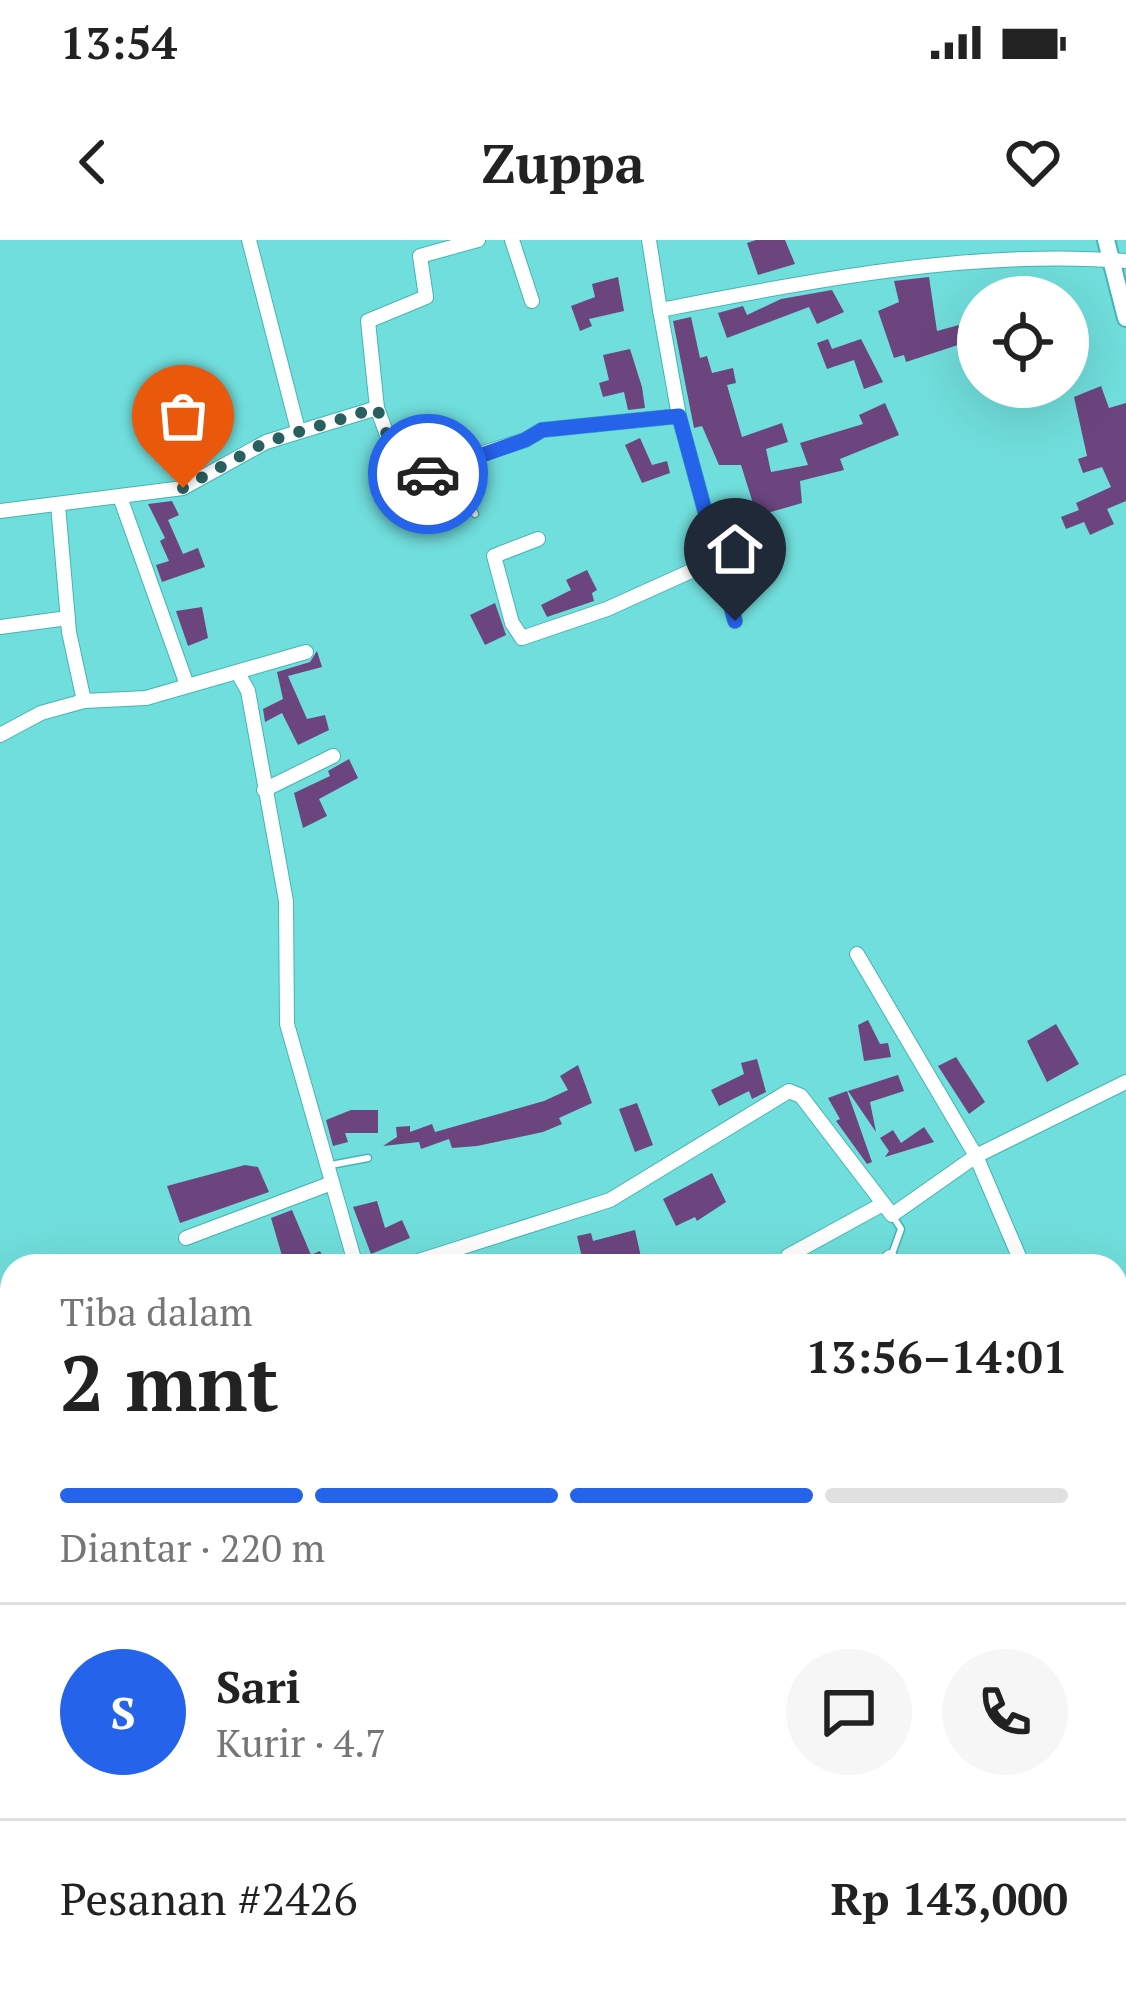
<!DOCTYPE html>
<html lang="id">
<head>
<meta charset="utf-8">
<style>
	body { margin:0; font-family:"PT Serif",serif; background:#f6f6f6; color:#222; height:100vh; display:flex; flex-direction:column; font-size:45px; white-space:nowrap }
	* { box-sizing:border-box; margin:0 }
	p { font-size:39px; color:#767676 }
	.icon { flex:none; width:66px; height:66px; fill:none; stroke:currentColor; stroke-width:2; stroke-linecap:round; stroke-linejoin:round }
	.map { position:relative; flex:1; overflow:hidden }
	.side { position:absolute; left:0px; top:1014px; width:1128px; height:744px; display:flex; flex-direction:column; background:#fff; border-radius:36px 36px 0 0; box-shadow:0 12px 48px #0002 }
	.side>* { flex:none }
	.tools { position:absolute; left:957px; top:36px; display:grid; gap:24px }
	.tools a { display:grid; place-items:center; width:132px; height:132px; border-radius:50%; background:#fff; box-shadow:0 12px 48px #0002; font-size:60px }
	.pin { position:absolute; display:grid; place-items:center; width:102px; height:102px; color:#fff; margin:-123px -51px; border-radius:50% 50% 50% 0; rotate:-45deg; box-shadow:0 0 12px #0007 }
	.pin .icon { rotate:45deg }
	.courier { position:absolute; display:grid; place-items:center; width:120px; height:120px; margin:-60px; border:9px solid #2563eb; border-radius:50%; background:#fff; color:#222; box-shadow:0 3px 15px #0007 }
	.summary em { font-style:normal; font-weight:600 }
	.summary div { display:flex; flex-direction:column-reverse }
	.summary { display:flex; align-items:center; justify-content:space-between; height:204px; padding:0 60px }
	h1 { font-size:78px; font-weight:600; line-height:90px }
	.bar { display:grid; grid-template-columns:repeat(4,1fr); gap:18px 12px; align-content:center; height:144px; padding:0 60px }
	.bar i { height:15px; border-radius:9px; background:#e0e0e0 }
	.bar .active { background:#2563eb }
	.bar p { grid-column:span 4 }
	.line { display:flex; align-items:center; gap:30px; padding:0 60px; border-top:3px solid #e0e0e0 }
	.line div { flex:1 }
	.round { display:grid; place-items:center; flex:none; width:126px; height:126px; border-radius:63px; background:#f6f6f6 }
	.status { display:flex; justify-content:space-between; align-items:center; height:84px; padding:0 60px; background:#fff; direction:ltr }
	.status svg { height:33px; fill:currentColor }
	header { display:flex; justify-content:space-between; align-items:center; height:156px; padding:0 60px; background:#fff; font-size:54px; font-weight:600 }
	.map>svg:first-child { display:block }
	.building { fill:#6c457f }
	.lines { fill:none; stroke-linecap:round; stroke-linejoin:round }
	.service-casing { stroke:#43b5b4; stroke-width:9 }
	.minor-casing { stroke:#43b5b4; stroke-width:16 }
	.tertiary-casing { stroke:#43b5b4; stroke-width:20 }
	.service { stroke:#fff; stroke-width:6 }
	.minor { stroke:#fff; stroke-width:14 }
	.tertiary { stroke:#fff; stroke-width:16 }
	.done { stroke:#295f5e; stroke-width:12; stroke-dasharray:0 21.6 }
	.route { stroke:#2563eb; stroke-width:15 }
</style>
</head>
<body>
<div class="status"><b>13:54</b><svg viewBox="0 0 49 12"><path d="M0 12V9h3v3zM5 12V6h3v6zM10 12V3h3v9zM15 12V0h3v12zM26 1h20v11H26zM47 4h2v5h-2z"/></svg></div>
<header><svg class="icon" aria-label="back" viewBox="0 0 24 24"><path d="M15 5l-7 7 7 7"/></svg>Zuppa<svg class="icon" aria-label="heart" viewBox="0 0 24 24"><path d="M12 20l-8-8c-3-5 5-10 8-4 3-6 11-1 8 4z"/></svg></header>
<div class="map">
<svg width="1126" height="1758" viewBox="0 0 1126 1758">
	<rect width="100%" height="100%" fill="#70dedc"/>
	<g class="building">
		<polygon points="756,0 785,0 795,24 758,35 747,3"/>
		<polygon points="618,37 624,71 589,79 592,86 580,91 571,66 595,57 592,44"/>
		<polygon points="929,37 937,91 959,85 964,103 906,122 904,115 894,118 878,71 899,62 894,41"/>
		<polygon points="832,50 844,72 817,84 809,67 727,98 718,73 743,66 747,75 781,59"/>
		<polygon points="691,77 700,118 707,116 712,133 733,128 736,143 727,145 742,197 782,183 788,202 766,209 771,232 808,225 800,203 863,184 859,175 885,163 899,195 840,219 844,230 800,241 802,263 757,276 741,225 719,225 702,186 694,188 673,81"/>
		<polygon points="828,99 832,109 861,99 883,142 864,149 854,120 827,129 817,103"/>
		<polygon points="630,109 642,147 645,168 628,170 624,152 603,157 599,143 609,140 603,115"/>
		<polygon points="1101,146 1109,168 1126,163 1126,261 1107,269 1114,284 1090,295 1084,282 1066,289 1061,277 1079,270 1076,263 1111,247 1102,227 1083,233 1078,219 1087,216 1074,157"/>
		<polygon points="640,198 652,225 667,221 670,233 642,243 625,205"/>
		<polygon points="172,261 179,275 168,280 183,314 198,308 205,327 162,342 156,325 169,321 160,301 165,298 148,264"/>
		<polygon points="587,330 597,350 592,353 594,361 547,377 541,365 571,350 566,340"/>
		<polygon points="495,363 506,395 485,405 470,375"/>
		<polygon points="202,367 208,398 188,406 176,371"/>
		<polygon points="317,411 322,427 288,436 307,479 325,475 329,490 298,505 282,473 265,482 263,469 283,459 277,432 310,422"/>
		<polygon points="349,519 358,538 319,559 327,576 303,588 294,553 330,536 328,531"/>
		<polygon points="868,780 880,804 888,803 891,817 864,821 858,785"/>
		<polygon points="1056,784 1079,824 1047,842 1027,801"/>
		<polygon points="956,817 985,862 969,874 938,826"/>
		<polygon points="757,819 766,852 752,859 749,851 719,866 711,850 744,834 741,823"/>
		<polygon points="578,825 592,863 559,878 562,884 543,892 477,906 452,908 449,899 421,909 419,902 383,906 397,897 396,887 410,886 410,892 432,884 435,892 544,861 568,850 560,836"/>
		<polygon points="898,835 904,851 870,862 876,892 848,851"/>
		<polygon points="847,851 872,922 867,924 836,881 840,879 828,858"/>
		<polygon points="637,863 653,905 635,912 619,869"/>
		<polygon points="351,870 378,870 378,893 345,893 348,902 333,906 326,880"/>
		<polygon points="924,887 934,902 885,917 889,911 880,898 893,890 901,903"/>
		<polygon points="245,925 258,927 269,952 180,983 167,946"/>
		<polygon points="712,933 726,962 697,981 695,977 676,986 663,959"/>
		<polygon points="377,961 385,988 402,980 410,998 371,1014 353,967"/>
		<polygon points="292,970 311,1015 320,1011 327,1026 285,1026 271,978"/>
		<polygon points="635,990 641,1017 618,1023 615,1014 583,1022 577,996 591,993 593,1001"/>
		<polygon points="11,1360 12,1461 2,1461 0,1362"/>
	</g>
	<g class="lines">
		<g class="service-casing">
			<g id="service">
				<polyline points="452,225 475,274"/>
				<polyline points="331,925 368,918"/>
				<polyline points="892,1014 901,989 894,978"/>
			</g>
		</g>
		<g class="minor-casing">
			<g id="minor">
				<polyline points="249,0 298,190"/>
				<polyline points="512,0 532,61"/>
				<path d="M649 0 660 70C811 41 971 9 1126 21"/>
				<polyline points="660,70 679,176 735,381"/>
				<polyline points="377,168 368,81 426,57 420,16 478,0"/>
				<polyline points="120,257 187,445"/>
				<polyline points="58,265 69,392 84,461 146,458 306,412"/>
				<polyline points="0,271 183,248 266,202 377,168 403,238 525,200 542,190 679,176"/>
				<polyline points="538,299 494,316 512,383 522,398 607,369 720,318"/>
				<polyline points="0,387 68,378"/>
				<polyline points="239,435 248,451 286,661 287,784 356,1026"/>
				<polyline points="0,495 41,473 84,461"/>
				<polyline points="264,550 333,516"/>
				<polyline points="857,714 976,916 1023,1026"/>
				<polyline points="186,998 332,943"/>
				<polyline points="788,1016 881,965"/>
				<polyline points="403,1026 610,960 789,851 801,856 892,975 976,916 1126,842"/>
				<polyline points="881,1026 890,1017"/>
				<polyline points="1116,1178 1126,1188"/>
				<polyline points="0,1207 12,1204"/>
				<polyline points="1116,1370 1126,1365"/>
				<polyline points="0,1486 12,1485"/>
				<polyline points="1116,1593 1126,1592"/>
				<polyline points="1116,1717 1126,1714"/>
				<polyline points="576,1746 580,1758"/>
				<polyline points="991,1758 1028,1746"/>
			</g>
		</g>
		<g class="tertiary-casing">
			<polyline id="tertiary" points="1106,0 1126,78"/>
		</g>
		<use href="#service" class="service"/>
		<use href="#minor" class="minor"/>
		<use href="#tertiary" class="tertiary"/>
	</g>
	<g class="lines">
		<polyline class="done" points="183,248 266,202 377,168 403,238 428,234"/>
		<polyline class="route" points="428,234 525,200 542,190 679,176 735,381"/>
	</g>
</svg>
<div class="tools">
<a><svg class="icon" aria-label="locate" viewBox="0 0 24 24"><circle cx="12" cy="12" r="6"/><path d="M12 2v4M12 18v4M2 12h4M18 12h4"/></svg></a>
</div>
<div class="pin" style="left:183px;top:248px;background:#ea580c"><svg class="icon" aria-label="bag" viewBox="0 0 24 24"><path d="M5 8h14l-1 12H6zM9 8a3 3 0 0 1 6 0"/></svg></div>
<div class="pin" style="left:735px;top:381px;background:#1f2937"><svg class="icon" aria-label="home" viewBox="0 0 24 24"><path d="M3 11l9-7 9 7M6 9v11h12V9"/></svg></div>
<div class="courier" style="left:428px;top:234px"><svg class="icon" aria-label="car" viewBox="0 0 24 24"><path d="M5 17H2v-5l4-1 3-4h7l3 4 3 1v5h-3M9 17h6M6 11h13"/><circle cx="7" cy="17" r="2"/><circle cx="17" cy="17" r="2"/></svg></div>
<section class="side">
<div class="summary"><div><h1>2 mnt</h1><p>Tiba dalam</p></div><em>13:56–14:01</em></div>
<div class="bar"><i class="active"></i><i class="active"></i><i class="active"></i><i></i><p>Diantar · 220 m</p></div>
<div class="line" style="height:216px"><b class="round" style="background:#2563eb;color:#fff">S</b><div><b>Sari</b><p>Kurir · 4.7</p></div><a class="round"><svg class="icon" aria-label="chat" viewBox="0 0 24 24"><path d="M4 5h16v11H9l-5 4z"/></svg></a><a class="round"><svg class="icon" aria-label="phone" viewBox="0 0 24 24"><path d="M5 4h4l2 5-3 2q2 4 5 5l2-3 5 2v4C11 20 4 13 5 4z"/></svg></a></div>
<div class="line" style="height:156px"><div>Pesanan #2426</div><b>Rp 143,000</b></div>
</section>
</div>
</body>
</html>
